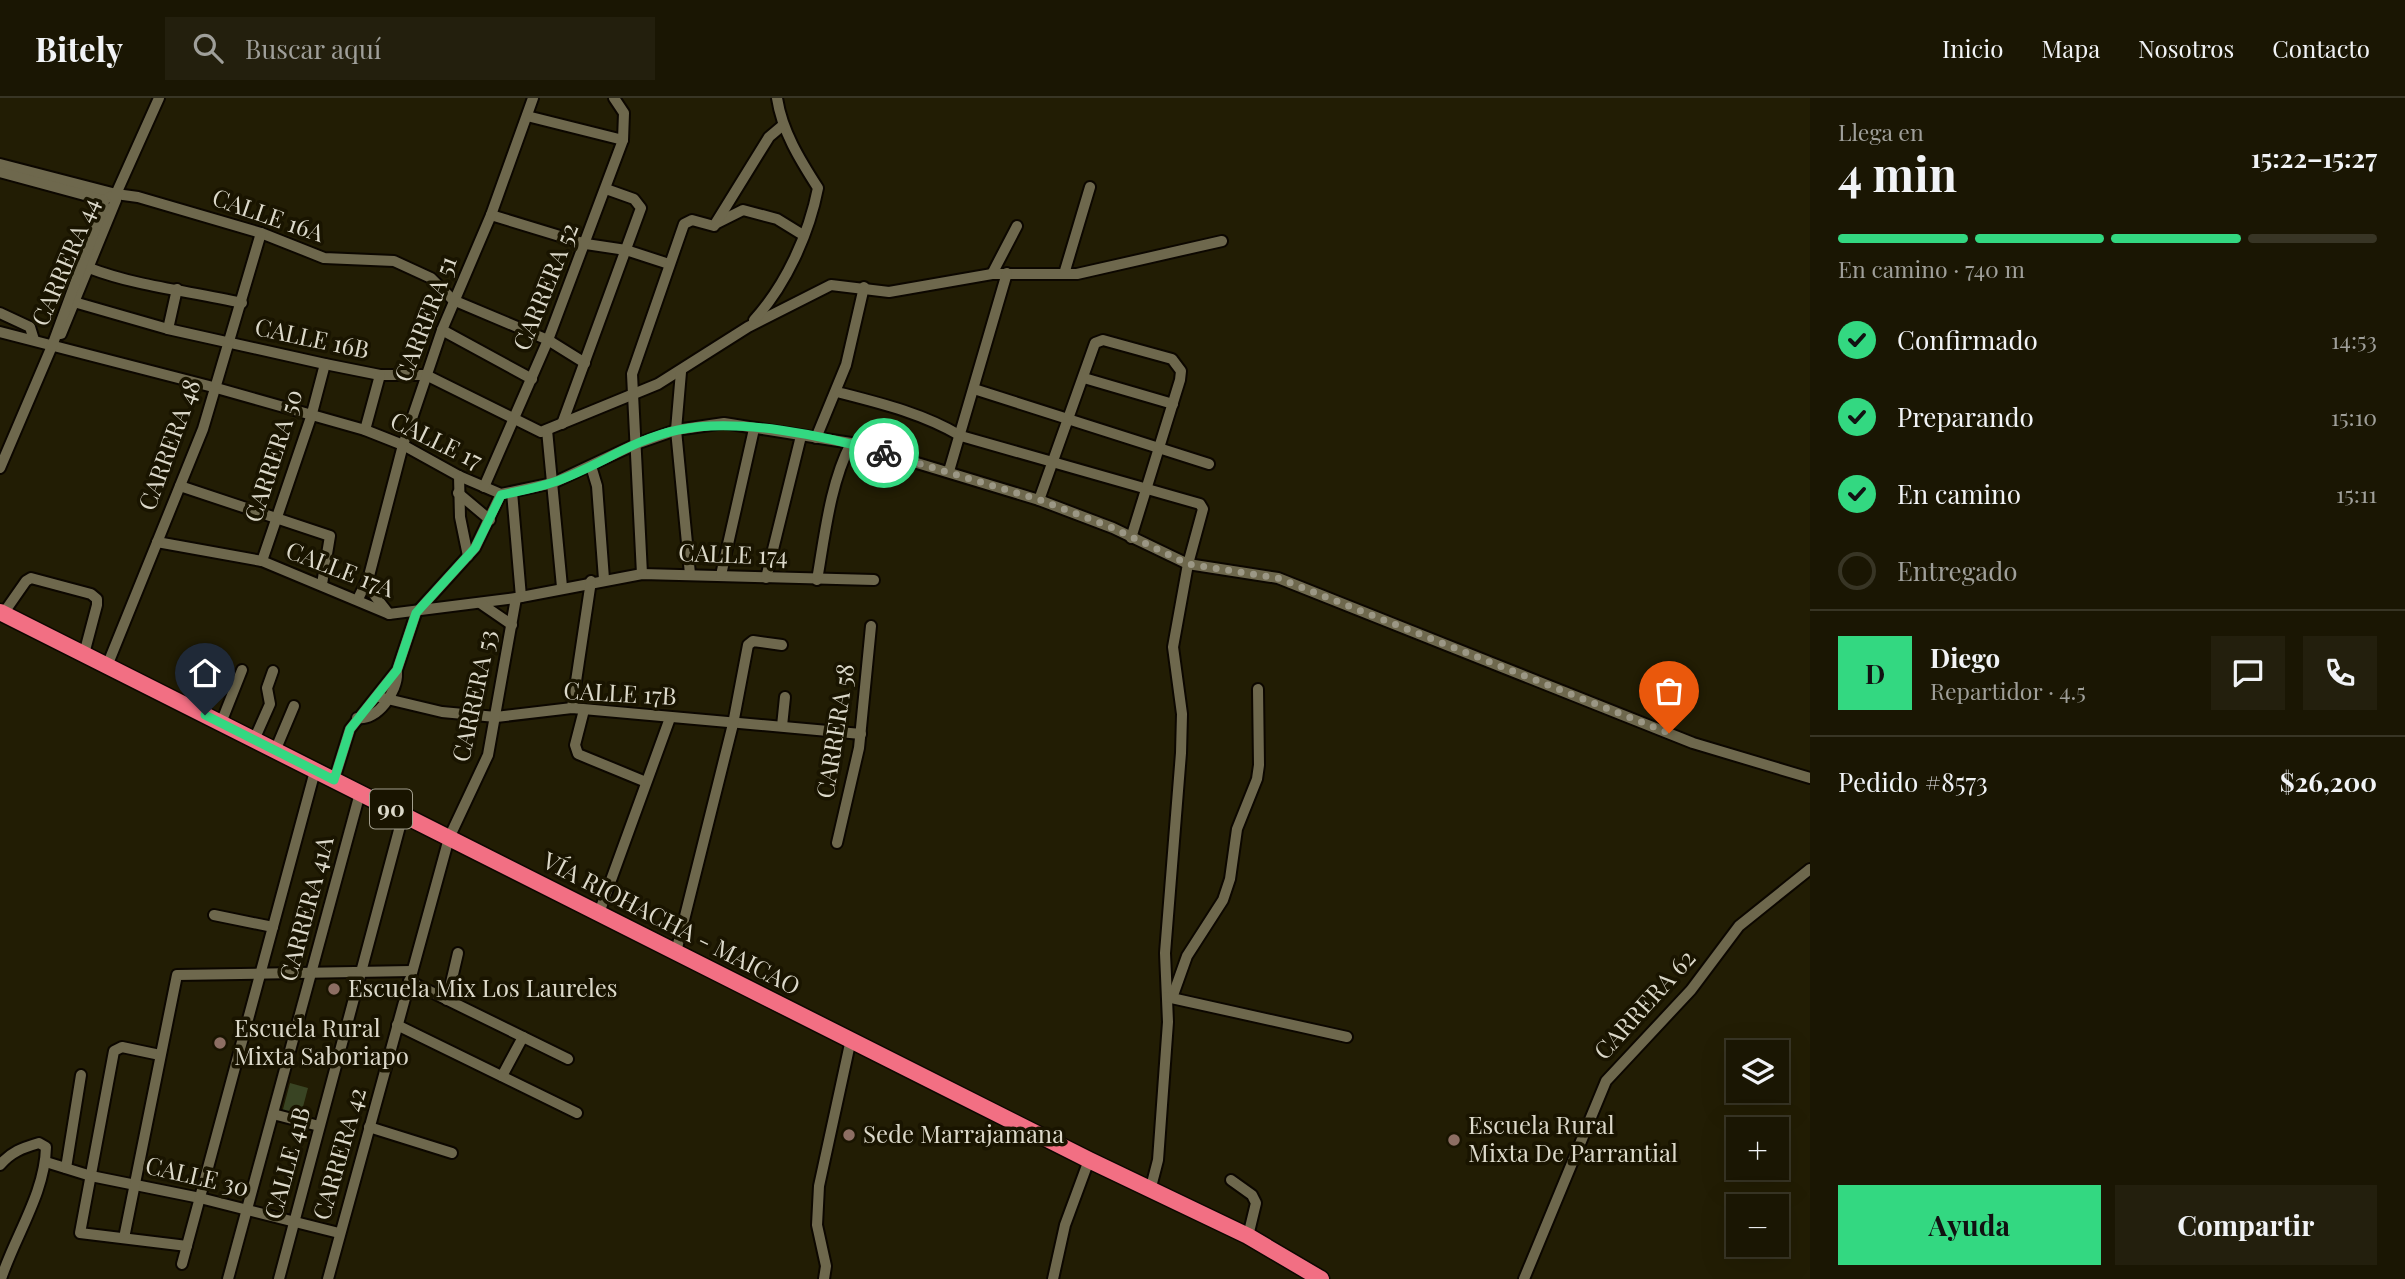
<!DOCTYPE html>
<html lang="es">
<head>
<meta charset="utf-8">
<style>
	body { margin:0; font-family:"Playfair Display",serif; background:#231f0d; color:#f1f3f6; height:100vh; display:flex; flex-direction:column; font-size:26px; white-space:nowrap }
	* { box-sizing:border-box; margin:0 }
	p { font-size:23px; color:#9f9f9a }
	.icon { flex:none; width:38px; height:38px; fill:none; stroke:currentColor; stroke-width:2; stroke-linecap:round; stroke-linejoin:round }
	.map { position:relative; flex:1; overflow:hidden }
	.panel { display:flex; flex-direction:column; background:#1a1603; width:595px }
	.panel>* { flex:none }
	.tools { position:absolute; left:1726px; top:942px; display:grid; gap:14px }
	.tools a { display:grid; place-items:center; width:63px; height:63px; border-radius:0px; background:#1a1603; box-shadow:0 7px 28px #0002,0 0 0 2px #383525; font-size:35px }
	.pin { position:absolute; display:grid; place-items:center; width:60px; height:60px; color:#fff; margin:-72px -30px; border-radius:50% 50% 50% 0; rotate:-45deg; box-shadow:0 0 7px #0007 }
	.pin .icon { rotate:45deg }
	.courier { position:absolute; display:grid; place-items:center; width:70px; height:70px; margin:-35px; border:5px solid #33d881; border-radius:50%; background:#fff; color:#222; box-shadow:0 2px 9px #0007 }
	.headline em { font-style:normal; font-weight:700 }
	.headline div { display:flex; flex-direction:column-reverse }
	.headline { display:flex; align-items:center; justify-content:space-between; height:119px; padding:0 28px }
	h1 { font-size:46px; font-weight:700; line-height:52px }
	.bar { display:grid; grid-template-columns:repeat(4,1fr); gap:10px 7px; align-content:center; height:84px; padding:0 28px }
	.bar i { height:9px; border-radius:5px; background:#383525 }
	.bar .on { background:#33d881 }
	.bar p { grid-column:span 4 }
	.line { display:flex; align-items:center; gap:18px; padding:0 28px; border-top:2px solid #383525 }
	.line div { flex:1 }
	.round { display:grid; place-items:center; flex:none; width:74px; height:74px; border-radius:0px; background:#231f0d }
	ol { padding:0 28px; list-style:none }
	li { display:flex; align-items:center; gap:21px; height:77px }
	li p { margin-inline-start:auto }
	li .icon { padding:7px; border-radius:50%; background:#33d881; color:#111; stroke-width:4 }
	li:last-child { color:#9f9f9a }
	li i { width:38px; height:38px; border:4px solid #383525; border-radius:50% }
	.button { display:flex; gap:14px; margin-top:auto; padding:14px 28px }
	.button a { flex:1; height:80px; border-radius:0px; background:#33d881; color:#111; font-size:28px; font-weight:700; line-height:80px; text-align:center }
	.button a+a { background:#231f0d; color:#f1f3f6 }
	header { display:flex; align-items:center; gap:42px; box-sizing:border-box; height:98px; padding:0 35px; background:#1a1603; border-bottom:2px solid #383525 }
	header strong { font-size:33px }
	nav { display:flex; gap:38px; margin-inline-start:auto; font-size:24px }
	.search { width:490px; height:63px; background:#231f0d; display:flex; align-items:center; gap:18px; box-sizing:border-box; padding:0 24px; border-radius:0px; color:#9f9f9a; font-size:26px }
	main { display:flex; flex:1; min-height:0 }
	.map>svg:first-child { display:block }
	.green { fill:#394423 }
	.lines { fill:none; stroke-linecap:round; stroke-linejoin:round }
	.minor-casing { stroke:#0c0700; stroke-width:14 }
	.highway-casing { stroke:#0c0700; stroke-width:19 }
	.minor { stroke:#6e684d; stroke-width:10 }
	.highway { stroke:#f26f83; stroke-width:16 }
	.done { stroke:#9b9785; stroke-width:7; stroke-dasharray:0 12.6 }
	.route { stroke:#33d881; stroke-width:9 }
	.education-dot { fill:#8d6e63; stroke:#191400; stroke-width:2.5 }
	.labels { text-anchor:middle; stroke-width:7; stroke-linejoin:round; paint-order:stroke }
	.shield { fill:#191400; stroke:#a29e8d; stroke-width:2 }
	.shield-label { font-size:23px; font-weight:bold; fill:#dcd9ca }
	.street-label { font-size:24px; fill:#dcd9ca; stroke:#191400 }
	.poi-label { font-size:24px; fill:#dcd9ca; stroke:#191400; text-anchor:start }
</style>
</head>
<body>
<header>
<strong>Bitely</strong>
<div class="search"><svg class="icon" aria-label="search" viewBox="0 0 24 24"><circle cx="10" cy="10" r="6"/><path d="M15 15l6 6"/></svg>Buscar aquí</div>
<nav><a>Inicio</a><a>Mapa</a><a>Nosotros</a><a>Contacto</a></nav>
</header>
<main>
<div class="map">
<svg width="1810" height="1181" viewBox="0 0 1810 1181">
	<rect width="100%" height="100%" fill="#221d04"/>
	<polygon class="green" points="290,985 308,990 300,1020 282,1015"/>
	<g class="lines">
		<g class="minor-casing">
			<g id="minor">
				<polyline points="527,18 623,42"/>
				<polyline points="0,66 116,96"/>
				<polyline points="0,74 103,102"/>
				<polyline points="103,102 116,96 138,99 261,135 324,160 394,163 431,180 453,202 548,242 585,265"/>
				<polyline points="491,117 586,146 626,152 669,166"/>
				<polyline points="717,125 743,112 777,121 803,137"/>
				<path d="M89 170C139 189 190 193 242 205"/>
				<polyline points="992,176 1017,128"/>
				<polyline points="1064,176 1090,89"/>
				<polyline points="74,204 168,231 325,266 380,277 426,277 541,334 658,286 748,229 831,187 889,194 992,176 1077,176 1222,143"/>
				<polyline points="0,215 30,229 34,242"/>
				<path d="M754 222C786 187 809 136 818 90 800 62 782 33 777 0"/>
				<polyline points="168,231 177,191"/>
				<polyline points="442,232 532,281"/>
				<polyline points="0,234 213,289 365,332 403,347 459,378 501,396 553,385 636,346 676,332 724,325 851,345 1039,402 1113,430 1188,466 1278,480 1693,645 1810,680"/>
				<polyline points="61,236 116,102 116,96 159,0"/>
				<polyline points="681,274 676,332 690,476"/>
				<polyline points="1084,280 1173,306"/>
				<polyline points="974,291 1209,366"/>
				<path d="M837 294C880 305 922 315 961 338L1200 406 1203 411 1188 466 1173 549 1182 616 1181 655 1165 855 1168 924 1158 1062 1151 1089"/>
				<polyline points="562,326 641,110 634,101 606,91"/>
				<polyline points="365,332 380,277"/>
				<polyline points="547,332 562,489"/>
				<polyline points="816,340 846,267 864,189"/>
				<polyline points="591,368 597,388 604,481"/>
				<polyline points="0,370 52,248 104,107 103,102"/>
				<polyline points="949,373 1007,175"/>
				<polyline points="459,378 460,419 468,458"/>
				<polyline points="180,388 330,438 322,486"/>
				<polyline points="484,389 548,242 623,42 624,15 614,0"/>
				<polyline points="512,394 521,499"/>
				<polyline points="458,395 490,422"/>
				<polyline points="1039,402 1095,245 1103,242 1172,261 1181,273 1180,282 1131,440"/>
				<polyline points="157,444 262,463 389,516 516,500 642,476 874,482"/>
				<polyline points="262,463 311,319 325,266"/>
				<polyline points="642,476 632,276 684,126 692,122 714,128 769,39 782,28"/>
				<polyline points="721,477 754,331"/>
				<polyline points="369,478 372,494 389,516"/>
				<polyline points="766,480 801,338"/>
				<path d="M817 482C825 436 830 386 851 345"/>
				<polyline points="358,501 369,478 403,347 442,232 491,117 533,0"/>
				<polyline points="480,505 512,527"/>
				<polyline points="3,516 26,483 31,480 91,496 97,501 97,507 84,556"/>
				<polyline points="107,568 203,331 261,135"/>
				<polyline points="379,599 442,614 496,619 572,610 861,636"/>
				<polyline points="572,610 591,483"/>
				<polyline points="584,612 575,647 578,656 646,684"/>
				<path d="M357 620C377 624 398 593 397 575"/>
				<polyline points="221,625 242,572"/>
				<polyline points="782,628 785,599"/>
				<polyline points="254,642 270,606 267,590 273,573"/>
				<polyline points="275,653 294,608"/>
				<polyline points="334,682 350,631 397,572 416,515 475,450 501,396"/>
				<polyline points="837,745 859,650 871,528"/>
				<polyline points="599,815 670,620"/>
				<polyline points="214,817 273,829"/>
				<polyline points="676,854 733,626 748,547 753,543 782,547"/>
				<polyline points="409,883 568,961"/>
				<polyline points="1167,899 1347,939"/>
				<polyline points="1172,900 1187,858 1223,802 1230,781 1237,731 1257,681 1259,667 1258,591"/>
				<polyline points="447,902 458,855"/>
				<polyline points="397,927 577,1015"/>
				<polyline points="160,957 122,949 114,953 80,1135 187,1148"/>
				<polyline points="502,978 523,939"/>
				<polyline points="273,1016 319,1028"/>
				<polyline points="369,1029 452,1055"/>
				<polyline points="46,1064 91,1078 200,1100 339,1135"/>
				<path d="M0 1067C11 1054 22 1050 39 1045L46 1049C45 1095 15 1138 1 1181"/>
				<polyline points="66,1070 81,977"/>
				<polyline points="1231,1082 1252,1097 1256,1105 1248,1138"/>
				<polyline points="124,1140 177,877 412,873"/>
				<polyline points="182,1166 315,673"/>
				<polyline points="228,1181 360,695"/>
				<polyline points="279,1181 403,717"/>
				<polyline points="328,1181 449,740 488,657 516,500"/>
				<polyline points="824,1181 826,1168 817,1127 819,1088 851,941"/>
				<polyline points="1053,1181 1065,1127 1089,1062"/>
				<polyline points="1524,1181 1606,983 1691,892 1739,828 1810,771"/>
			</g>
		</g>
		<g class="highway-casing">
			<polyline id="highway" points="0,514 1089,1062 1248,1138 1321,1181"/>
		</g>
		<use href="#minor" class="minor"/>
		<use href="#highway" class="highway"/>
	</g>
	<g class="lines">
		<polyline class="done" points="884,355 1040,402 1113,430 1188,466 1278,480 1669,635"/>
		<path class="route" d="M205 617 334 682 350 631 397 572 416 515 475 450 501 397C519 393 537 390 554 384 596 370 633 341 678 332 737 319 826 338 884 355"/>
	</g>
	<g class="education-dot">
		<circle cx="334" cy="891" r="7"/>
		<circle cx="220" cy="945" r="7"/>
		<circle cx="849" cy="1037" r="7"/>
		<circle cx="1454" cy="1042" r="7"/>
	</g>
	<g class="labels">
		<rect class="shield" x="370" y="691.5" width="42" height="39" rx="5"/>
		<g class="shield-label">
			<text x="391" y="719">90</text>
		</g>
		<g class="street-label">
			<text transform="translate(268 118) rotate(19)" y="8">CALLE 16A</text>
			<text transform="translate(66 164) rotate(-67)" y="8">CARRERA 44</text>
			<text transform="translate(546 189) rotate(-68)" y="8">CARRERA 52</text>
			<text transform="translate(426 221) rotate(-69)" y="8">CARRERA 51</text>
			<text transform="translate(312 241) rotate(12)" y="8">CALLE 16B</text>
			<text transform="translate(436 343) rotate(26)" y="8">CALLE 17</text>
			<text transform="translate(170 347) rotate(-70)" y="8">CARRERA 48</text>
			<text transform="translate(274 358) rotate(-72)" y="8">CARRERA 50</text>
			<text transform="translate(733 457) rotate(2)" y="8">CALLE 174</text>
			<text transform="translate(340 472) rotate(21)" y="8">CALLE 17A</text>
			<text transform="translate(620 596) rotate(3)" y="8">CALLE 17B</text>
			<text transform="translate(475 598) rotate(-78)" y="8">CARRERA 53</text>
			<text transform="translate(836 633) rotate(-81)" y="8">CARRERA 58</text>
			<text transform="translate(307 811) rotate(-75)" y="8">CARRERA 41A</text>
			<text transform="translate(671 826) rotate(27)" y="8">VÍA RIOHACHA - MAICAO</text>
			<text transform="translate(1645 907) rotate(-48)" y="8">CARRERA 62</text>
			<text transform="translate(340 1056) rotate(-74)" y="8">CARRERA 42</text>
			<text transform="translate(288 1065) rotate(-75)" y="8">CALLE 41B</text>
			<text transform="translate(197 1079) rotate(13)" y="8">CALLE 30</text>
		</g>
		<g class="poi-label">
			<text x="348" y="899">Escuela Mix Los Laureles</text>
			<text x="234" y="939">Escuela Rural<tspan x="234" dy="28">Mixta Saboriapo</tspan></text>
			<text x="1468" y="1036">Escuela Rural<tspan x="1468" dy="28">Mixta De Parrantial</tspan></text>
			<text x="863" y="1045">Sede Marrajamana</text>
		</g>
	</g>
</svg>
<div class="tools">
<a><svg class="icon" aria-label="layers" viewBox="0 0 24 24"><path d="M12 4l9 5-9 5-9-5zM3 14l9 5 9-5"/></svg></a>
<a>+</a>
<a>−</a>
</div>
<div class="pin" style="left:1669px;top:635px;background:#ea580c"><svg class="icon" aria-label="bag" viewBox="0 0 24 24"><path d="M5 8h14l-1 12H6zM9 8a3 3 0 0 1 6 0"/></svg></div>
<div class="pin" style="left:205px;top:617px;background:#1f2937"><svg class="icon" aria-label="home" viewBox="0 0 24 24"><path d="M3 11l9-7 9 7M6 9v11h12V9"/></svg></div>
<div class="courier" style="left:884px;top:355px"><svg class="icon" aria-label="bike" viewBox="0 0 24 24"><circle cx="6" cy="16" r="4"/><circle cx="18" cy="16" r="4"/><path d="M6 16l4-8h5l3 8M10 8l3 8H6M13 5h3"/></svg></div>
</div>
<section class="panel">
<div class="headline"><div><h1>4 min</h1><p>Llega en</p></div><em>15:22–15:27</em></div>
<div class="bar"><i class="on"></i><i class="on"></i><i class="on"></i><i></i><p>En camino · 740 m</p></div>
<ol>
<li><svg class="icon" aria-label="check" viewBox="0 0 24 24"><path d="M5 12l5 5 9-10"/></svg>Confirmado<p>14:53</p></li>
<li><svg class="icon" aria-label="check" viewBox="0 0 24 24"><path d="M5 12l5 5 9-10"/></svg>Preparando<p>15:10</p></li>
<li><svg class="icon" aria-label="check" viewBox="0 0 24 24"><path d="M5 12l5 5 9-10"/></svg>En camino<p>15:11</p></li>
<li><i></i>Entregado</li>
</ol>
<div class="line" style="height:126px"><b class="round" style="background:#33d881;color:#111">D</b><div><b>Diego</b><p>Repartidor · 4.5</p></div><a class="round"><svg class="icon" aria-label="chat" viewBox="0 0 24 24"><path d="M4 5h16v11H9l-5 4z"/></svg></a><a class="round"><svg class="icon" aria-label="phone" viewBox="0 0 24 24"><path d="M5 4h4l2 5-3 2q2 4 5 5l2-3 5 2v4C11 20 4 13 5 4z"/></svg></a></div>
<div class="line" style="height:91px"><div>Pedido #8573</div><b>$26,200</b></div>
<div class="button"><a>Ayuda</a><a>Compartir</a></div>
</section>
</main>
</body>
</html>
